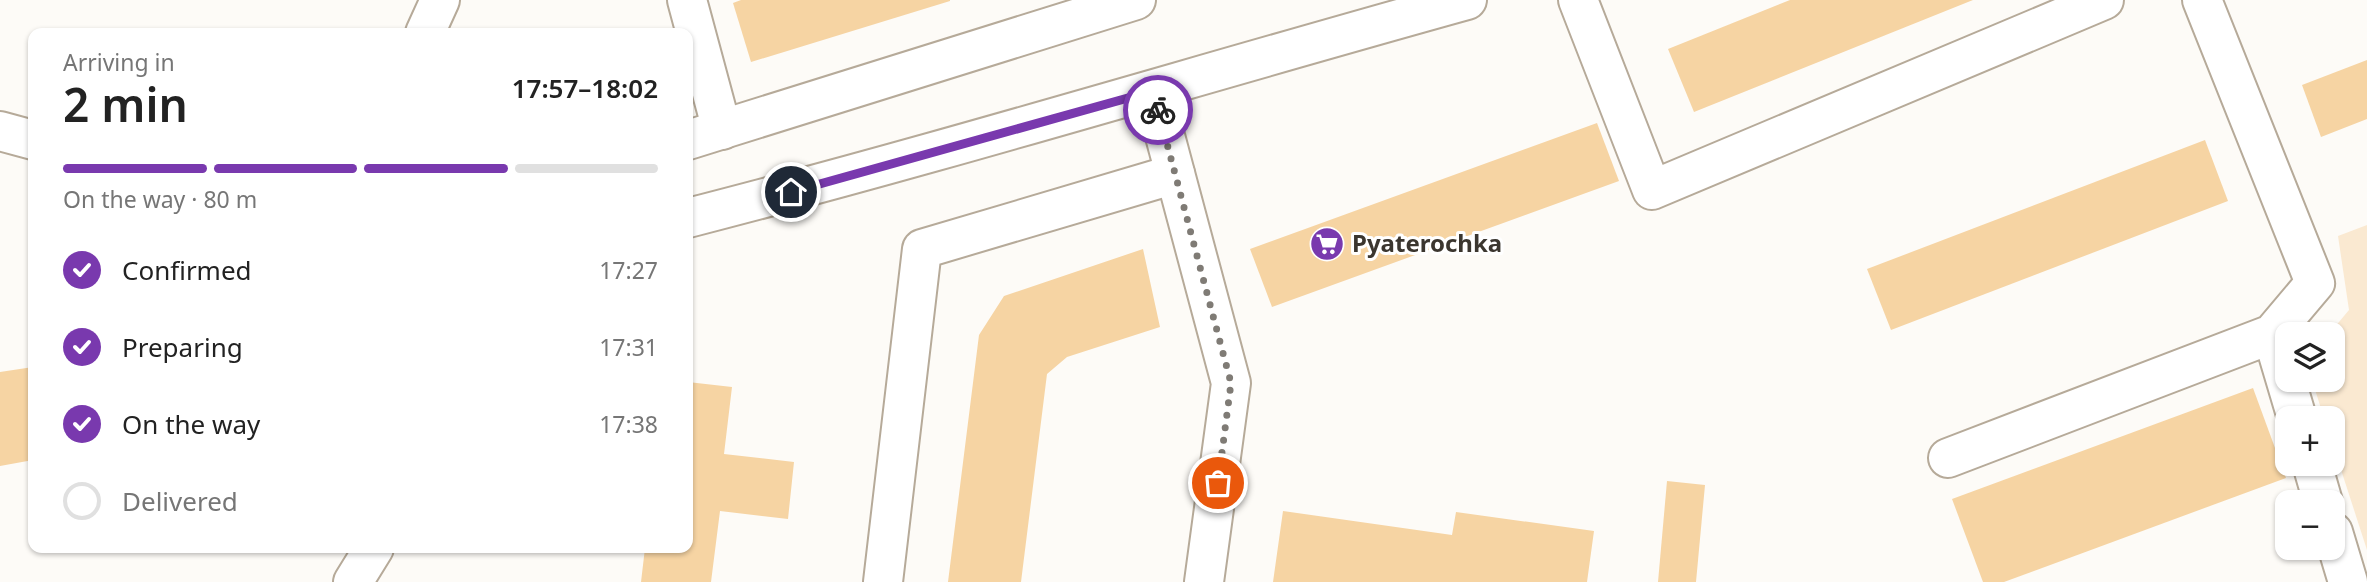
<!DOCTYPE html>
<html lang="en">
<head>
<meta charset="utf-8">
<style>
	body { margin:0; font-family:"Noto Sans",sans-serif; background:#f6f6f6; color:#222; height:100vh; display:flex; flex-direction:column; font-size:26px; white-space:nowrap }
	* { box-sizing:border-box; margin:0 }
	p { font-size:23px; color:#767676 }
	.icon { flex:none; width:38px; height:38px; fill:none; stroke:currentColor; stroke-width:2; stroke-linecap:round; stroke-linejoin:round }
	.map { position:relative; flex:1; overflow:hidden }
	.panel { position:absolute; left:28px; top:28px; width:665px; height:525px; display:flex; flex-direction:column; background:#fff; border-radius:14px; box-shadow:0 2px 5px #0004 }
	.panel>* { flex:none }
	.buttons { position:absolute; left:2275px; top:322px; display:grid; gap:14px }
	.buttons a { display:grid; place-items:center; width:70px; height:70px; border-radius:14px; background:#fff; box-shadow:0 2px 5px #0004; font-size:35px }
	.pin { position:absolute; display:grid; place-items:center; width:60px; height:60px; color:#fff; margin:-30px; border:4px solid #fff; border-radius:50%; box-shadow:0 2px 7px #0007 }
	.courier { position:absolute; display:grid; place-items:center; width:70px; height:70px; margin:-35px; border:5px solid #7939ae; border-radius:50%; background:#fff; color:#222; box-shadow:0 2px 9px #0007 }
	.head em { font-style:normal; font-weight:600 }
	.head div { display:flex; flex-direction:column-reverse }
	.head { display:flex; align-items:center; justify-content:space-between; height:119px; padding:0 35px }
	h1 { font-size:46px; font-weight:600; line-height:52px }
	.bar { display:grid; grid-template-columns:repeat(4,1fr); gap:10px 7px; align-content:center; height:84px; padding:0 35px }
	.bar i { height:9px; border-radius:5px; background:#e0e0e0 }
	.bar .active { background:#7939ae }
	.bar p { grid-column:span 4 }
	ol { padding:0 35px; list-style:none }
	li { display:flex; align-items:center; gap:21px; height:77px }
	li p { margin-inline-start:auto }
	li .icon { padding:7px; border-radius:50%; background:#7939ae; color:#fff; stroke-width:4 }
	li:last-child { color:#767676 }
	li i { width:38px; height:38px; border:4px solid #e0e0e0; border-radius:50% }
	.map>svg:first-child { display:block }
	.green { fill:#fae9d1 }
	.building { fill:#f6d4a3 }
	.lines { fill:none; stroke-linecap:round; stroke-linejoin:round }
	.minor-casing { stroke:#b6aa99; stroke-width:42 }
	.minor { stroke:#fff; stroke-width:38 }
	.done { stroke:#7f7b75; stroke-width:7; stroke-dasharray:0 12.6 }
	.route { stroke:#7939ae; stroke-width:9 }
	.labels { text-anchor:middle; stroke-width:6; stroke-linejoin:round; paint-order:stroke }
	.poi-label { font-size:24px; font-weight:bold; fill:#3b362f; stroke:#fff; text-anchor:start }
</style>
</head>
<body>
<div class="map">
<svg width="2367" height="582" viewBox="0 0 2367 582">
	<rect width="100%" height="100%" fill="#fdfbf7"/>
	<polygon class="green" points="2367,225 2367,550 2333,445 2333,418 2324,418 2312,380 2333,380 2333,334 2329,334 2349,310 2338,236"/>
	<g class="building">
		<polygon points="741,0 950,0 950,1 751,62 733,3"/>
		<polygon points="1790,0 1973,0 1694,112 1668,49"/>
		<polygon points="2367,60 2367,119 2321,137 2302,85"/>
		<polygon points="1597,123 1619,181 1272,307 1250,249"/>
		<polygon points="2205,140 2228,201 1891,330 1867,269"/>
		<polygon points="1143,249 1160,327 1067,357 1047,374 1021,582 948,582 979,335 1004,296"/>
		<polygon points="33,367 33,460 0,466 0,372"/>
		<polygon points="688,382 732,387 724,454 794,462 788,519 720,511 711,582 641,582 645,548 688,548"/>
		<polygon points="2253,388 2286,478 2004,582 1983,582 1952,499"/>
		<polygon points="1667,481 1705,485 1696,582 1658,582"/>
		<polygon points="1283,511 1452,535 1456,512 1594,531 1587,582 1273,582"/>
	</g>
	<g class="lines">
		<g class="minor-casing">
			<g id="minor">
				<polyline points="687,0 722,130"/>
				<polyline points="1578,0 1652,190 2104,0"/>
				<polyline points="425,33 440,0"/>
				<polyline points="1153,91 1231,383 1204,582"/>
				<polyline points="0,131 33,140"/>
				<polyline points="688,140 1136,0"/>
				<path d="M688 218C949 151 1207 72 1467 0"/>
				<polyline points="2272,334 2297,418"/>
				<polyline points="1948,458 2272,334 2315,283 2202,0"/>
				<polyline points="2312,464 2323,502"/>
				<polyline points="2333,532 2348,582"/>
				<polyline points="353,582 374,548"/>
				<polyline points="883,582 922,249 1175,174"/>
			</g>
		</g>
		<use href="#minor" class="minor"/>
	</g>
	<g class="lines">
		<polyline class="done" points="1158,110 1231,383 1218,483"/>
		<polyline class="route" points="791,192 1153,91 1158,110"/>
	</g>
	<defs>
		<g id="supermarket-disc" transform="scale(1.75)"><circle r="9.5" fill="#7939ae" stroke="#fff"/><path d="M-6-5.5h2.5l.6 2H6L4.5 2H-2.5L-4.4-4H-6ZM-1.5 3.2a1.3 1.3 0 1 0 .1 0ZM3 3.2a1.3 1.3 0 1 0 .1 0Z" fill="#fff"/></g>
	</defs>
	<g fill-rule="evenodd">
		<use href="#supermarket-disc" x="1327" y="244"/>
	</g>
	<g class="labels">
		<g class="poi-label">
			<text x="1352" y="252">Pyaterochka</text>
		</g>
	</g>
</svg>
<div class="buttons">
<a><svg class="icon" aria-label="layers" viewBox="0 0 24 24"><path d="M12 4l9 5-9 5-9-5zM3 14l9 5 9-5"/></svg></a>
<a>+</a>
<a>−</a>
</div>
<div class="pin" style="left:1218px;top:483px;background:#ea580c"><svg class="icon" aria-label="bag" viewBox="0 0 24 24"><path d="M5 8h14l-1 12H6zM9 8a3 3 0 0 1 6 0"/></svg></div>
<div class="pin" style="left:791px;top:192px;background:#1f2937"><svg class="icon" aria-label="home" viewBox="0 0 24 24"><path d="M3 11l9-7 9 7M6 9v11h12V9"/></svg></div>
<div class="courier" style="left:1158px;top:110px"><svg class="icon" aria-label="bike" viewBox="0 0 24 24"><circle cx="6" cy="16" r="4"/><circle cx="18" cy="16" r="4"/><path d="M6 16l4-8h5l3 8M10 8l3 8H6M13 5h3"/></svg></div>
<section class="panel">
<div class="head"><div><h1>2 min</h1><p>Arriving in</p></div><em>17:57–18:02</em></div>
<div class="bar"><i class="active"></i><i class="active"></i><i class="active"></i><i></i><p>On the way · 80 m</p></div>
<ol>
<li><svg class="icon" aria-label="check" viewBox="0 0 24 24"><path d="M5 12l5 5 9-10"/></svg>Confirmed<p>17:27</p></li>
<li><svg class="icon" aria-label="check" viewBox="0 0 24 24"><path d="M5 12l5 5 9-10"/></svg>Preparing<p>17:31</p></li>
<li><svg class="icon" aria-label="check" viewBox="0 0 24 24"><path d="M5 12l5 5 9-10"/></svg>On the way<p>17:38</p></li>
<li><i></i>Delivered</li>
</ol>
</section>
</div>
</body>
</html>
